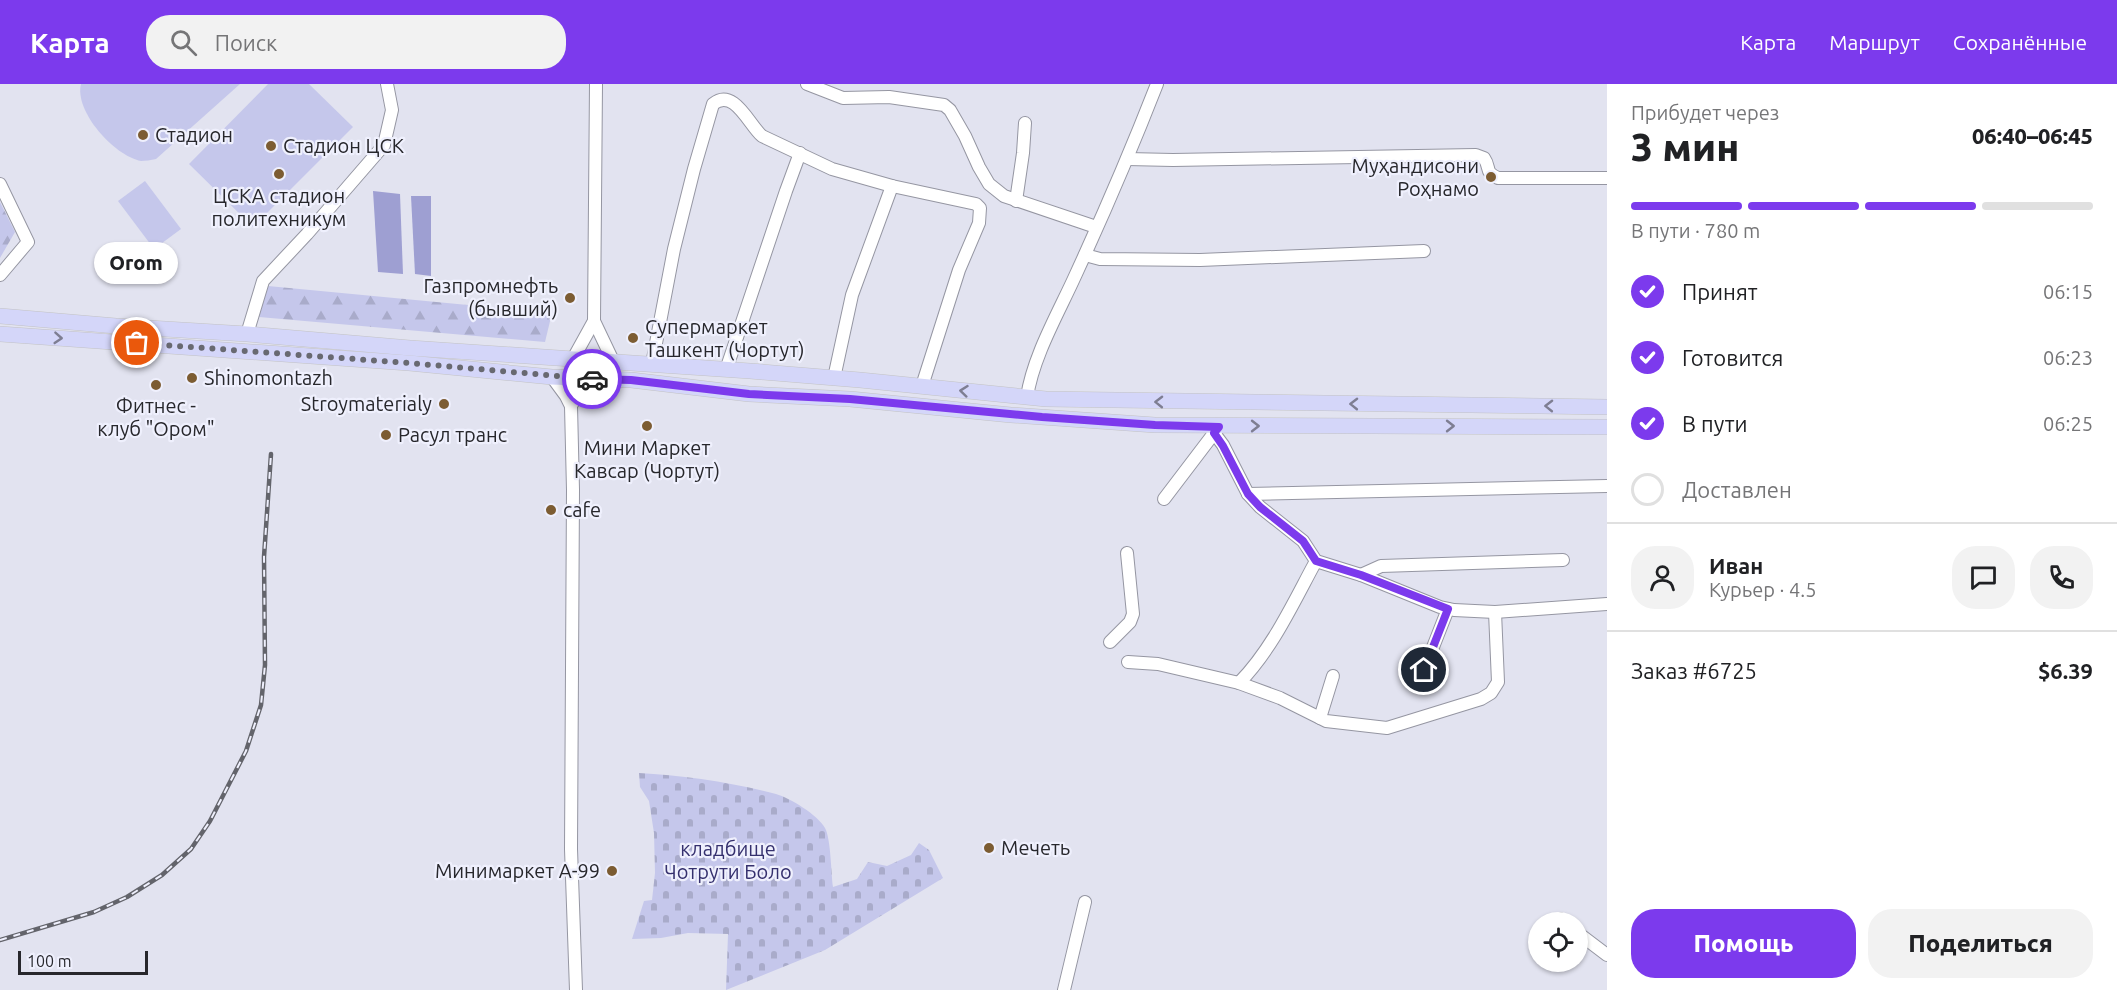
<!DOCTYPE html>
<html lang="ru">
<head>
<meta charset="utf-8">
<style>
	body { margin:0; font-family:Ubuntu,sans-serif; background:#f2f2f2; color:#202124; height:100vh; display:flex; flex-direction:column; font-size:22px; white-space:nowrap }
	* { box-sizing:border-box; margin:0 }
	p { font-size:20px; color:#757577 }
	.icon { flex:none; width:33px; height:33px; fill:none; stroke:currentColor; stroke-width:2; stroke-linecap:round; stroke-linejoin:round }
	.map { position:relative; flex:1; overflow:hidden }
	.sheet { display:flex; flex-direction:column; background:#fff; width:510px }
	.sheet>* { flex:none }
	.buttons { position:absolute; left:1528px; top:828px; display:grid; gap:12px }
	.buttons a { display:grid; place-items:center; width:60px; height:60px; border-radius:50%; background:#fff; box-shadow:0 2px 4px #0004; font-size:30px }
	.scale { position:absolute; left:18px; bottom:15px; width:130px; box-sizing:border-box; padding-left:6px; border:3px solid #27272c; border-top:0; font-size:16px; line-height:21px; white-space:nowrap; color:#27272c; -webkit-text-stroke:4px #eff0fd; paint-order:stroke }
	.pin { position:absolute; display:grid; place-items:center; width:51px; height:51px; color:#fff; margin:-26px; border:3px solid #fff; border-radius:50%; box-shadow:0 2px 6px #0007 }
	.courier { position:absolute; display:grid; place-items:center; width:60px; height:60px; margin:-30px; border:4px solid #7c3aed; border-radius:50%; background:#fff; color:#222; box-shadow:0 2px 8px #0007 }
	.bubble { position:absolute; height:42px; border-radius:21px; background:#fff; box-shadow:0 2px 4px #0004; font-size:20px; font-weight:800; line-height:42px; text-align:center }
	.headline em { font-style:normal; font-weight:800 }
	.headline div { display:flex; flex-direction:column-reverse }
	.headline { display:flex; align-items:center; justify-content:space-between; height:102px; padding:0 24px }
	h1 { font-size:39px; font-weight:800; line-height:45px }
	.bar { display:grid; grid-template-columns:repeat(4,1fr); gap:9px 6px; align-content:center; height:72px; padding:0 24px }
	.bar i { height:8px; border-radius:4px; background:#e0e0e0 }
	.bar .selected { background:#7c3aed }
	.bar p { grid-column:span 4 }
	.line { display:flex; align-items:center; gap:15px; padding:0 24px; border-top:2px solid #e0e0e0 }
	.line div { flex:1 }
	.round { display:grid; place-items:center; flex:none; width:63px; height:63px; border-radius:24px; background:#f2f2f2 }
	ol { padding:0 24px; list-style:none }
	li { display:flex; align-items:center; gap:18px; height:66px }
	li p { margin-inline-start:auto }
	li .icon { padding:6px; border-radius:50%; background:#7c3aed; color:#fff; stroke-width:4 }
	li:last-child { color:#757577 }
	li i { width:33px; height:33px; border:3px solid #e0e0e0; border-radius:50% }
	.primary-button { display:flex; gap:12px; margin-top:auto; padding:12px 24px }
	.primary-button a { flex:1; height:69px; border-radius:24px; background:#7c3aed; color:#fff; font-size:24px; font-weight:800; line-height:69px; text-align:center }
	.primary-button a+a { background:#f2f2f2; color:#202124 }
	header { display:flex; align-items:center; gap:36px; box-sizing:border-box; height:84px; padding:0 30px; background:#7c3aed; color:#fff }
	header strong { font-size:28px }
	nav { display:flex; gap:33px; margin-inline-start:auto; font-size:21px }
	.search { width:420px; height:54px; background:#f2f2f2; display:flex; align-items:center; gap:15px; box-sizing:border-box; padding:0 21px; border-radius:24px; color:#757577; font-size:22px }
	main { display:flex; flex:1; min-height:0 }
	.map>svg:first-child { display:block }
	.forest { fill:url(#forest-firs) }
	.cemetery { fill:url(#cemetery-stones) }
	.garden { fill:#c5c7eb }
	.water { fill:#9e9fd2 }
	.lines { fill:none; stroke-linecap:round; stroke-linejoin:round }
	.minor-casing { stroke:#9596a2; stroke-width:14 }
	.major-casing { stroke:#c3c3c4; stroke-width:16 }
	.minor { stroke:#fff; stroke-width:12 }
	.major { stroke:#d4d6f9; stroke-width:15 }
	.rail-casing { stroke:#63646b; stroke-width:4.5 }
	.rail { stroke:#eff0fd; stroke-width:2; stroke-dasharray:7; stroke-linecap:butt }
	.oneway { stroke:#7e7e92 }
	.done { stroke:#686971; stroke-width:6; stroke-dasharray:0 10.8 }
	.route { stroke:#7c3aed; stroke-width:8 }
	.poi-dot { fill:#7c5c32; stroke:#eff0fd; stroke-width:2 }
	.labels { text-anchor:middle; stroke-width:4.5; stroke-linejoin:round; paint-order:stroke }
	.poi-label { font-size:20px; fill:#27272c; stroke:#eff0fd; text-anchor:start }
	.park-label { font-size:20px; fill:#35306e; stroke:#eff0fd }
</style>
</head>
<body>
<header>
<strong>Карта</strong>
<div class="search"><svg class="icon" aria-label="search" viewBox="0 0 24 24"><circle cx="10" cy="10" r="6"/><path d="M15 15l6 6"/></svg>Поиск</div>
<nav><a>Карта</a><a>Маршрут</a><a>Сохранённые</a></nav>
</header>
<main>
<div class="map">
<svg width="1607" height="906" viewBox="0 0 1607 906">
	<defs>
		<pattern id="forest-firs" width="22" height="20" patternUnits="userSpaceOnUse" patternTransform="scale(1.5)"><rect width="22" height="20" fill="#c5c7eb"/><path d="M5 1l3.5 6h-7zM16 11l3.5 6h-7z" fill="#a9abca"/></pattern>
		<pattern id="cemetery-stones" width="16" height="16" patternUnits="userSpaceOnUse" patternTransform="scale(1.5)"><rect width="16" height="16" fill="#c5c7eb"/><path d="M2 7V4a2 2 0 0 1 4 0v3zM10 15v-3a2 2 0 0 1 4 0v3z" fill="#a9abca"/></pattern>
	</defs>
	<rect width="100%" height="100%" fill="#e2e3f0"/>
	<g class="forest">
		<polygon points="0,118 15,148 0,174"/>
		<polygon points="268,202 552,229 545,258 259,233"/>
	</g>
	<path class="cemetery" d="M639 689C681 691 736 699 776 710 790 714 818 731 825 744 831 755 831 789 833 803L857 795 868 778 887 782 911 771 919 759 929 766 943 794 825 866 726 906 728 850 688 849 661 854 632 855 644 817 652 816 655 789 654 749 649 717 640 703Z"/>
	<g class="garden">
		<path d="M81 0H240L156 75C151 76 145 77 141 77 114 72 74 27 81 0Z"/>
		<polygon points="268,0 309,0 353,43 253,143 189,80"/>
		<polygon points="145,97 181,145 154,165 118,117"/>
	</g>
	<g class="water">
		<polygon points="373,107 400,110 403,190 378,188"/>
		<polygon points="411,112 431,112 431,192 415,190"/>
	</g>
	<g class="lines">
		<g class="minor-casing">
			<g id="minor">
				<polyline points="596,0 594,237 613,277"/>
				<polyline points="807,0 843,14 889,13 944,21 950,26 965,52 979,83 989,100 1004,112 1096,143"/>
				<path d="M1127 75 1173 76 1476 71 1484 74C1491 84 1484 88 1498 94H1607"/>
				<polyline points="0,100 28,158 0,191"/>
				<polyline points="1016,117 1023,69 1025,39"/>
				<polyline points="1085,171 1100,175 1200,176 1424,167"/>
				<polyline points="247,250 263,197 307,150 384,61 392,26 387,0"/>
				<polyline points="573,275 594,237"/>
				<path d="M652 280 674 165 694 85 713 20C734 3 749 41 762 52L832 85 892 102 976 120 980 124 979 139 959 186 922 302"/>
				<polyline points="726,286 786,107 800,69"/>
				<polyline points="552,293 566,312 571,322 573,406 571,765 576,906"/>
				<polyline points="834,294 852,211 892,102"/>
				<path d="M1027 313C1033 272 1059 228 1076 190 1105 127 1132 64 1157 0"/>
				<polyline points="571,322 577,311 590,295"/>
				<polyline points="1248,410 1607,402"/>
				<polyline points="1164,415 1218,344"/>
				<polyline points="1361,491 1381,482 1563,476"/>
				<polyline points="1495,528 1607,520"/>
				<polyline points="1110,558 1130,538 1133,530 1127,469"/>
				<polyline points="1128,578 1158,580 1239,599 1280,614 1326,637 1387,644 1481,615 1491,609 1498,598 1495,528 1454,526 1440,523 1361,491 1316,477 1303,457 1260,423 1248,410 1223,361 1214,349"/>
				<polyline points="1424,586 1448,525"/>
				<path d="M1239 599C1273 564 1293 519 1316 477"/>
				<polyline points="1320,634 1333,592"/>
				<polyline points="1560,835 1565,838"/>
				<polyline points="1578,849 1607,871"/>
				<polyline points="1064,906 1085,818"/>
			</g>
		</g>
		<g class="major-casing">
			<g id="major">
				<polyline points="0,232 116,242 247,250 410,264 750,287 860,296 1046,315 1607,323"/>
				<polyline points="0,250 409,279 552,293 631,296 749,310 850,315 1011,331 1155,341 1607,343"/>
			</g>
		</g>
		<use href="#minor" class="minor"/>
		<use href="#major" class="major"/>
		<g class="rail-casing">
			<polyline id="rail" points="0,856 94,828 127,813 162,791 191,765 210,737 246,667 261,621 265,581 264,473 271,370"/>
		</g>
		<use href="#rail" class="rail"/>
	</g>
	<defs><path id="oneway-chevron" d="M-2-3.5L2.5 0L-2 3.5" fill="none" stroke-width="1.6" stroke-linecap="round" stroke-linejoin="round" transform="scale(1.5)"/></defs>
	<g class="oneway">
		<use href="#oneway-chevron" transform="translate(58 254) rotate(4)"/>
		<use href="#oneway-chevron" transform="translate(964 307) rotate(-174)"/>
		<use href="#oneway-chevron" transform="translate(1159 318) rotate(-179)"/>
		<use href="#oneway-chevron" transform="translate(1354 320) rotate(-179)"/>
		<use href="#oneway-chevron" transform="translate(1549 322) rotate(-179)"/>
		<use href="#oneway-chevron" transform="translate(1255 342)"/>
		<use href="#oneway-chevron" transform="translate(1450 342)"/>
	</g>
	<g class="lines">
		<polyline class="done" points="137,259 409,279 592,295"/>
		<polyline class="route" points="592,295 631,296 749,310 850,315 1042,333 1155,341 1219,343 1214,349 1223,362 1248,410 1260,423 1303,457 1316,477 1361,491 1448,525 1424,586"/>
	</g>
	<g class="poi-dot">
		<circle cx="143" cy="51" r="6"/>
		<circle cx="271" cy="62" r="6"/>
		<circle cx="279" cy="90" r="6"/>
		<circle cx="1491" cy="93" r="6"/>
		<circle cx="570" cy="214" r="6"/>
		<circle cx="633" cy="254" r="6"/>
		<circle cx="192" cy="294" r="6"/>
		<circle cx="156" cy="301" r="6"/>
		<circle cx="444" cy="320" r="6"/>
		<circle cx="647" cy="342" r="6"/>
		<circle cx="386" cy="351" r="6"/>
		<circle cx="551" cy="426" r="6"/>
		<circle cx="989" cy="764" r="6"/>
		<circle cx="612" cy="787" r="6"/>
	</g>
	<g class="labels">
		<g class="poi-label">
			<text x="155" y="58">Стадион</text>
			<text x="283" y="69">Стадион ЦСК</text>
			<text x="1479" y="89" text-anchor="end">Муҳандисони<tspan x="1479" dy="23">Роҳнамо</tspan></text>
			<text x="279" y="119" text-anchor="middle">ЦСКА стадион<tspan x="279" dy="23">политехникум</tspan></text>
			<text x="558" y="209" text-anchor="end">Газпромнефть<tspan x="558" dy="23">(бывший)</tspan></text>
			<text x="645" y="250">Супермаркет<tspan x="645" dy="23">Ташкент (Чортут)</tspan></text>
			<text x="204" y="301">Shinomontazh</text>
			<text x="432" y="327" text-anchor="end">Stroymaterialy</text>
			<text x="156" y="329" text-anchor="middle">Фитнес -<tspan x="156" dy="23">клуб "Ором"</tspan></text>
			<text x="398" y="358">Расул транс</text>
			<text x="647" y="371" text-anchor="middle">Мини Маркет<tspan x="647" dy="23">Кавсар (Чортут)</tspan></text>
			<text x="563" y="433">cafe</text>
			<text x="1001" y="771">Мечеть</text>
			<text x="600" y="794" text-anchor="end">Минимаркет А-99</text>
		</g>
		<g class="park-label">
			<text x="728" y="772">кладбище<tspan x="728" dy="23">Чотрути Боло</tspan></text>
		</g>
	</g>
</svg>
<div class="buttons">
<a><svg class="icon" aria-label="locate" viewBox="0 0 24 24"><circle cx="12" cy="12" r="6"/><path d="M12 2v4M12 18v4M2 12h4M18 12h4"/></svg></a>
</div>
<div class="scale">100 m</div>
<div class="pin" style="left:137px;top:259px;background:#ea580c"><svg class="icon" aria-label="bag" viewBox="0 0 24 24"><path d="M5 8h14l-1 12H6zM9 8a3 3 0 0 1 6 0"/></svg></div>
<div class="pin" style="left:1424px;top:586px;background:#1f2937"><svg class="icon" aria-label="home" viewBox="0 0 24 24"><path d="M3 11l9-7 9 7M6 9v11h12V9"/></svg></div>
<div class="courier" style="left:592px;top:295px"><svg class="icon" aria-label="car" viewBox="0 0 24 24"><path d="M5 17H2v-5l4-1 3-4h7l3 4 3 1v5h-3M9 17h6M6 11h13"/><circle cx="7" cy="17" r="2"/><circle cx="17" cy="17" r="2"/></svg></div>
<div class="bubble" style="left:94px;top:158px;width:84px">Orom</div>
</div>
<section class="sheet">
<div class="headline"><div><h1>3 мин</h1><p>Прибудет через</p></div><em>06:40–06:45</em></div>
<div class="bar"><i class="selected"></i><i class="selected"></i><i class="selected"></i><i></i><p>В пути · 780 m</p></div>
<ol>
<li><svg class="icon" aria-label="check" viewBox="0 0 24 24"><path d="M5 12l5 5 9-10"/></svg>Принят<p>06:15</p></li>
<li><svg class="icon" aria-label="check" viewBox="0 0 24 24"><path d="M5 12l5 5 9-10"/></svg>Готовится<p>06:23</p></li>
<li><svg class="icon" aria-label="check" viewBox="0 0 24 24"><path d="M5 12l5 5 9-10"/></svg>В пути<p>06:25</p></li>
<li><i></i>Доставлен</li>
</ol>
<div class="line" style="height:108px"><a class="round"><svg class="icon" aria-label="person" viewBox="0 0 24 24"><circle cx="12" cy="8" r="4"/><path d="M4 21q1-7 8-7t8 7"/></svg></a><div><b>Иван</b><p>Курьер · 4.5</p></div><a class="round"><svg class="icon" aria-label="chat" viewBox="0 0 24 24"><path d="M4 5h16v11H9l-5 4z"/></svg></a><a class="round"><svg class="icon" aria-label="phone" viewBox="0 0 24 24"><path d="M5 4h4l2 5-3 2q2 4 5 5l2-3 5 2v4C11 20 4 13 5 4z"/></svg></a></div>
<div class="line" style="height:78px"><div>Заказ #6725</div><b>$6.39</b></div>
<div class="primary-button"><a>Помощь</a><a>Поделиться</a></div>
</section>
</main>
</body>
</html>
